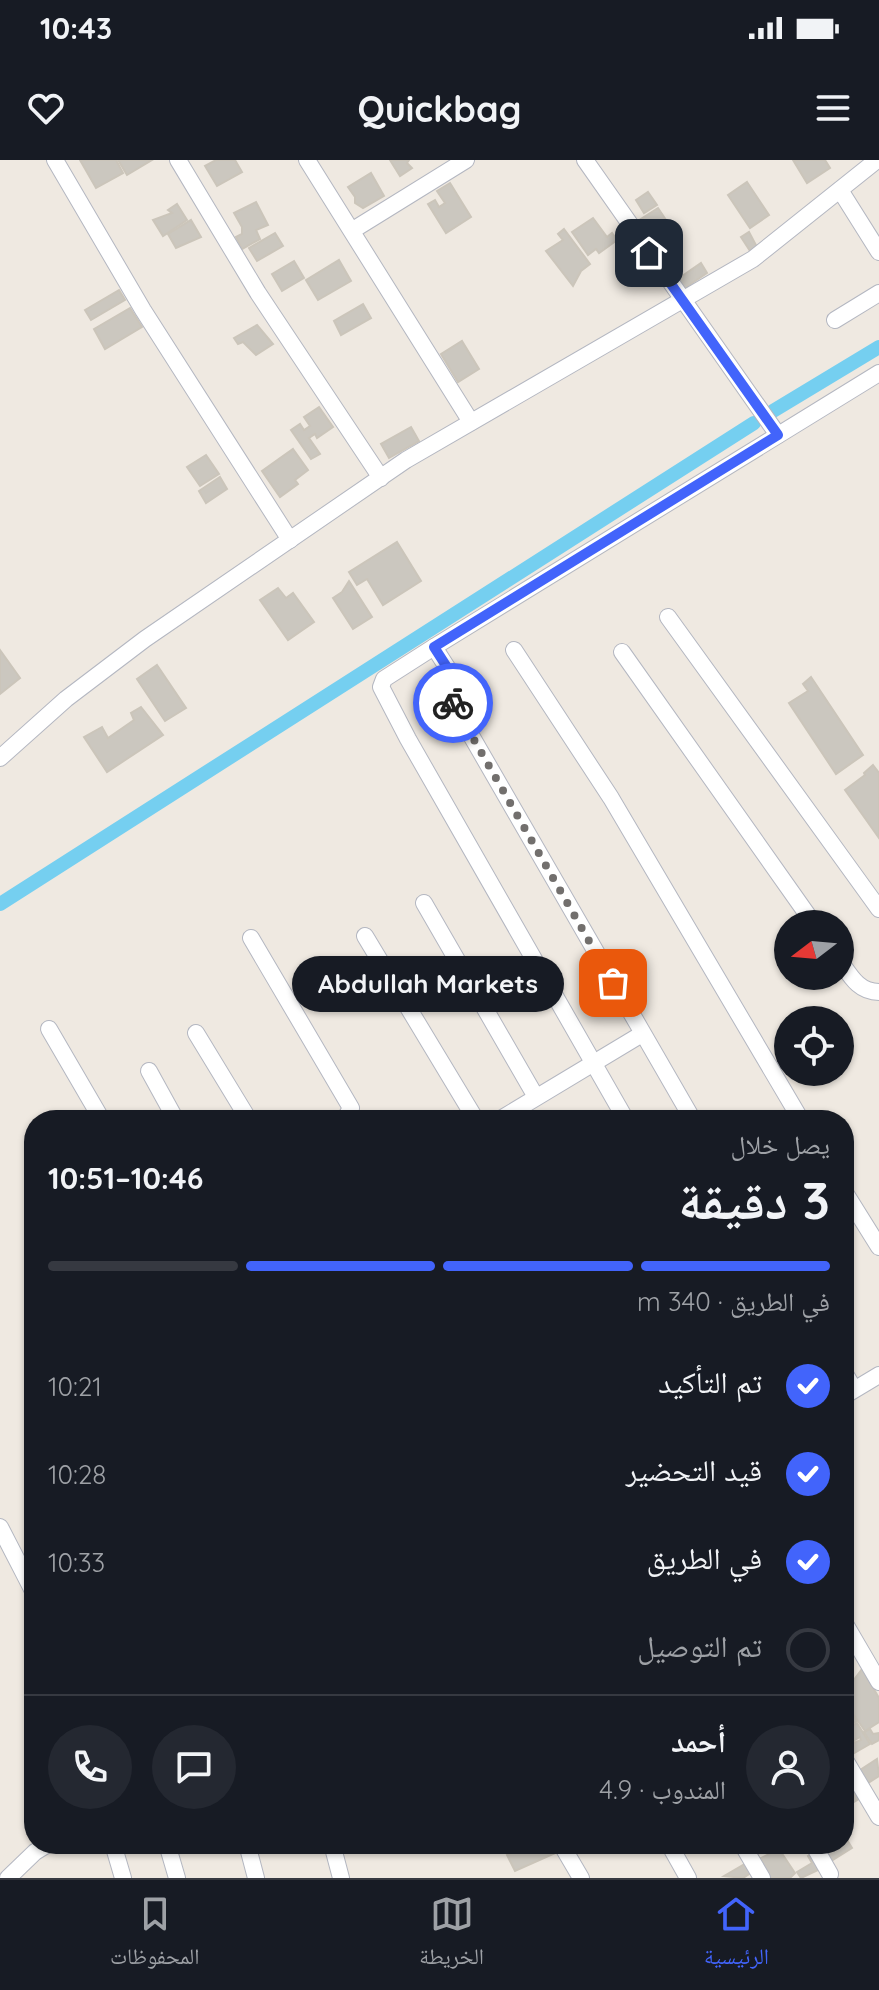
<!DOCTYPE html>
<html lang="ar">
<head>
<meta charset="utf-8">
<style>
	body { margin:0; font-family:Quicksand,"Noto Naskh Arabic",sans-serif; background:#242831; color:#f1f3f6; direction:rtl; height:100vh; display:flex; flex-direction:column; font-size:30px; white-space:nowrap }
	* { box-sizing:border-box; margin:0 }
	p { font-size:26px; color:#9ea1a6 }
	.icon { flex:none; width:44px; height:44px; fill:none; stroke:currentColor; stroke-width:2; stroke-linecap:round; stroke-linejoin:round }
	.map { position:relative; flex:1; overflow:hidden; direction:ltr }
	.side { position:absolute; left:24px; top:950px; width:830px; height:744px; display:flex; flex-direction:column; background:#171b24; border-radius:32px; box-shadow:0 2px 6px #0004; direction:rtl }
	.side>* { flex:none }
	.needle { width:52px; rotate:254deg }
	.controls { position:absolute; left:774px; top:750px; display:grid; gap:16px }
	.controls a { display:grid; place-items:center; width:80px; height:80px; border-radius:50%; background:#171b24; box-shadow:0 2px 6px #0004; font-size:40px }
	.pin { position:absolute; display:grid; place-items:center; width:68px; height:68px; color:#fff; margin:-34px; border-radius:16px; box-shadow:0 4px 12px #0006 }
	.courier { position:absolute; display:grid; place-items:center; width:80px; height:80px; margin:-40px; border:6px solid #4264fb; border-radius:50%; background:#fff; color:#222; box-shadow:0 2px 10px #0007 }
	.bubble { position:absolute; height:56px; border-radius:28px; background:#171b24; box-shadow:0 2px 6px #0004; font-size:26px; font-weight:700; line-height:56px; text-align:center; direction:rtl }
	.summary em { font-style:normal; font-weight:700 }
	.summary div { display:flex; flex-direction:column-reverse }
	.summary { display:flex; align-items:center; justify-content:space-between; height:136px; padding:0 24px }
	h1 { font-size:52px; font-weight:700; line-height:60px }
	.bar { display:grid; grid-template-columns:repeat(4,1fr); gap:12px 8px; align-content:center; height:96px; padding:0 24px }
	.bar i { height:10px; border-radius:6px; background:#363941 }
	.bar .active { background:#4264fb }
	.bar p { grid-column:span 4 }
	.line { display:flex; align-items:center; gap:20px; padding:0 24px; border-top:2px solid #363941 }
	.line div { flex:1 }
	.round { display:grid; place-items:center; flex:none; width:84px; height:84px; border-radius:42px; background:#242831 }
	ol { padding:0 24px; list-style:none }
	li { display:flex; align-items:center; gap:24px; height:88px }
	li p { margin-inline-start:auto }
	li .icon { padding:8px; border-radius:50%; background:#4264fb; color:#fff; stroke-width:4 }
	li:last-child { color:#9ea1a6 }
	li i { width:44px; height:44px; border:4px solid #363941; border-radius:50% }
	.status { display:flex; justify-content:space-between; align-items:center; height:56px; padding:0 40px; background:#171b24; direction:ltr }
	.status svg { height:22px; fill:currentColor }
	header { display:flex; justify-content:space-between; align-items:center; height:104px; padding:0 24px; background:#171b24; font-size:36px; font-weight:700 }
	.dock { display:flex; justify-content:space-around; align-items:center; height:112px; border-top:2px solid #363941; background:#171b24; font-size:22px; color:#9ea1a6 }
	.dock a { display:grid; justify-items:center; gap:4px }
	.dock .active { color:#4264fb }
	.map>svg:first-child { display:block }
	.lines { fill:none; stroke-linecap:round; stroke-linejoin:round }
	.canal { stroke:#75cff0; stroke-width:14 }
	.building { fill:#cbc7bf; stroke:#cbc5ba; stroke-width:2 }
	.minor-casing { stroke:#b4b7c1; stroke-width:18 }
	.minor { stroke:#fff; stroke-width:16 }
	.done { stroke:#726f6d; stroke-width:8; stroke-dasharray:0 14.4 }
	.route { stroke:#4264fb; stroke-width:10 }
</style>
</head>
<body>
<div class="status"><b>10:43</b><svg viewBox="0 0 49 12"><path d="M0 12V9h3v3zM5 12V6h3v6zM10 12V3h3v9zM15 12V0h3v12zM26 1h20v11H26zM47 4h2v5h-2z"/></svg></div>
<header><svg class="icon" aria-label="menu" viewBox="0 0 24 24"><path d="M4 6h16M4 12h16M4 18h16"/></svg>Quickbag<svg class="icon" aria-label="heart" viewBox="0 0 24 24"><path d="M12 20l-8-8c-3-5 5-10 8-4 3-6 11-1 8 4z"/></svg></header>
<div class="map">
<svg width="879" height="1718" viewBox="0 0 879 1718">
	<rect width="100%" height="100%" fill="#efe9e1"/>
	<g class="lines">
		<g class="canal">
			<polyline points="773,251 879,187"/>
			<polyline points="0,744 754,263"/>
		</g>
	</g>
	<g class="building">
		<polygon points="80,0 116,0 123,13 96,28"/>
		<polygon points="118,0 152,0 127,15"/>
		<polygon points="216,0 235,0 242,12 217,26 205,6"/>
		<polygon points="390,0 409,0 407,3 412,8 400,16"/>
		<polygon points="793,0 825,0 830,8 807,23"/>
		<polygon points="371,13 384,36 363,48 355,43 355,37 348,27"/>
		<polygon points="747,22 769,55 750,68 728,35"/>
		<polygon points="450,23 471,57 446,73 428,44 435,40 439,47 445,43 437,31"/>
		<polygon points="648,32 657,45 644,53 636,40"/>
		<polygon points="256,42 268,65 256,70 260,79 242,89 236,77 242,74 242,67 234,53"/>
		<polygon points="177,44 187,60 163,76 153,60 172,53 168,50"/>
		<polygon points="658,48 672,69 648,85 633,64"/>
		<polygon points="593,58 607,77 612,73 617,80 599,93 596,89 588,95 572,72"/>
		<polygon points="191,60 201,77 176,88 168,74"/>
		<polygon points="564,69 590,104 581,111 573,126 546,91 563,80 558,74"/>
		<polygon points="749,72 757,87 750,91 741,77"/>
		<polygon points="275,73 283,86 257,101 249,88"/>
		<polygon points="339,100 351,121 318,140 306,120"/>
		<polygon points="294,101 304,118 282,131 272,114"/>
		<polygon points="701,103 707,113 682,130 675,121"/>
		<polygon points="119,130 125,140 91,160 85,150"/>
		<polygon points="363,144 371,158 341,175 334,161"/>
		<polygon points="130,148 142,167 105,189 94,169"/>
		<polygon points="257,165 273,184 256,195 243,182 238,184 234,178"/>
		<polygon points="462,181 479,209 458,222 441,194"/>
		<polygon points="319,247 333,267 317,278 315,274 309,278 320,294 311,299 291,270 300,264 304,270 310,266 304,257"/>
		<polygon points="411,267 419,281 389,298 381,284"/>
		<polygon points="293,289 308,310 295,320 298,324 280,337 262,311"/>
		<polygon points="206,295 219,314 200,326 187,307"/>
		<polygon points="220,317 227,329 206,343 199,331"/>
		<polygon points="397,382 421,421 383,445 367,419 357,425 349,412"/>
		<polygon points="349,421 372,457 353,469 333,438 342,432"/>
		<polygon points="278,428 286,438 293,433 314,462 288,480 260,440"/>
		<polygon points="0,490 20,518 0,534"/>
		<polygon points="157,505 186,548 165,561 137,519"/>
		<polygon points="811,517 863,595 836,614 789,543 808,531 803,524"/>
		<polygon points="141,547 163,575 107,612 84,577 102,567 108,578 134,560 131,553"/>
		<polygon points="873,605 879,613 879,678 845,630 865,615 864,613"/>
		<polygon points="862,1509 879,1538 879,1562 865,1571 844,1541 844,1533"/>
		<polygon points="844,1541 857,1561 844,1569"/>
		<polygon points="857,1563 870,1584 849,1596 846,1586 861,1580 860,1577 850,1583 844,1576 844,1570"/>
		<polygon points="870,1569 873,1574 879,1573 879,1580 872,1584 864,1572"/>
		<polygon points="877,1599 879,1616 868,1623 860,1610"/>
		<polygon points="851,1626 859,1639 844,1648 844,1631"/>
		<polygon points="844,1675 852,1688 831,1701 821,1684 844,1684"/>
		<polygon points="532,1684 558,1684 560,1691 515,1711 507,1695"/>
		<polygon points="779,1689 795,1713 790,1718 770,1718 766,1713 761,1698"/>
		<polygon points="811,1694 820,1709 801,1718 797,1712 812,1703 808,1696"/>
		<polygon points="748,1702 754,1711 743,1718 724,1716"/>
	</g>
	<g class="lines">
		<g class="minor-casing">
			<g id="minor">
				<polyline points="55,0 143,150 290,380"/>
				<polyline points="178,0 258,133 381,318"/>
				<polyline points="307,0 471,262"/>
				<polyline points="585,0 778,275"/>
				<polyline points="840,30 879,92"/>
				<polyline points="353,70 466,0"/>
				<polyline points="835,160 879,133"/>
				<polyline points="668,457 879,749"/>
				<polyline points="434,487 452,515 450,539 693,960"/>
				<polyline points="514,490 611,638 801,960"/>
				<polyline points="622,492 814,764"/>
				<polyline points="0,598 66,539 145,479 406,300 753,99 877,0"/>
				<polyline points="424,743 536,937"/>
				<polyline points="365,776 476,960"/>
				<polyline points="251,778 351,948 344,960"/>
				<path d="M840 801C851 817 859 832 879 832"/>
				<polyline points="49,869 102,960"/>
				<polyline points="196,873 249,960"/>
				<polyline points="149,911 176,960"/>
				<polyline points="499,960 642,874"/>
				<polyline points="626,960 408,579 381,527 384,519 434,487 879,213"/>
				<polyline points="844,1031 879,1087"/>
				<polyline points="844,1212 854,1229"/>
				<polyline points="844,1236 879,1215"/>
				<polyline points="0,1367 34,1433"/>
				<polyline points="844,1462 879,1522"/>
				<polyline points="844,1598 879,1657"/>
				<polyline points="113,1684 123,1718"/>
				<polyline points="167,1684 177,1718"/>
				<polyline points="247,1684 256,1718"/>
				<polyline points="332,1684 341,1718"/>
				<polyline points="561,1684 581,1718"/>
				<polyline points="669,1684 688,1718"/>
				<polyline points="742,1684 762,1718"/>
				<polyline points="813,1684 830,1714"/>
				<polyline points="8,1718 35,1692 48,1684"/>
			</g>
		</g>
		<use href="#minor" class="minor"/>
	</g>
	<g class="lines">
		<polyline class="done" points="453,543 613,823"/>
		<polyline class="route" points="453,543 449,531 452,515 434,487 778,275 649,93"/>
	</g>
</svg>
<div class="controls">
<a><svg class="needle" viewBox="-14 -14 28 28"><path d="M0-13l5 13h-10z" fill="#e53935"/><path d="M0 13l5-13h-10z" fill="#9ea1a6"/></svg></a>
<a><svg class="icon" aria-label="locate" viewBox="0 0 24 24"><circle cx="12" cy="12" r="6"/><path d="M12 2v4M12 18v4M2 12h4M18 12h4"/></svg></a>
</div>
<div class="pin" style="left:613px;top:823px;background:#ea580c"><svg class="icon" aria-label="bag" viewBox="0 0 24 24"><path d="M5 8h14l-1 12H6zM9 8a3 3 0 0 1 6 0"/></svg></div>
<div class="pin" style="left:649px;top:93px;background:#1f2937"><svg class="icon" aria-label="home" viewBox="0 0 24 24"><path d="M3 11l9-7 9 7M6 9v11h12V9"/></svg></div>
<div class="courier" style="left:453px;top:543px"><svg class="icon" aria-label="bike" viewBox="0 0 24 24"><circle cx="6" cy="16" r="4"/><circle cx="18" cy="16" r="4"/><path d="M6 16l4-8h5l3 8M10 8l3 8H6M13 5h3"/></svg></div>
<div class="bubble" style="left:292px;top:796px;width:272px">Abdullah Markets</div>
<section class="side">
<div class="summary"><div><h1>3 دقيقة</h1><p>يصل خلال</p></div><em>10:46–10:51</em></div>
<div class="bar"><i class="active"></i><i class="active"></i><i class="active"></i><i></i><p>في الطريق · 340 m</p></div>
<ol>
<li><svg class="icon" aria-label="check" viewBox="0 0 24 24"><path d="M5 12l5 5 9-10"/></svg>تم التأكيد<p>10:21</p></li>
<li><svg class="icon" aria-label="check" viewBox="0 0 24 24"><path d="M5 12l5 5 9-10"/></svg>قيد التحضير<p>10:28</p></li>
<li><svg class="icon" aria-label="check" viewBox="0 0 24 24"><path d="M5 12l5 5 9-10"/></svg>في الطريق<p>10:33</p></li>
<li><i></i>تم التوصيل</li>
</ol>
<div class="line" style="height:144px"><a class="round"><svg class="icon" aria-label="person" viewBox="0 0 24 24"><circle cx="12" cy="8" r="4"/><path d="M4 21q1-7 8-7t8 7"/></svg></a><div><b>أحمد</b><p>المندوب · 4.9</p></div><a class="round"><svg class="icon" aria-label="chat" viewBox="0 0 24 24"><path d="M4 5h16v11H9l-5 4z"/></svg></a><a class="round"><svg class="icon" aria-label="phone" viewBox="0 0 24 24"><path d="M5 4h4l2 5-3 2q2 4 5 5l2-3 5 2v4C11 20 4 13 5 4z"/></svg></a></div>
</section>
</div>
<nav class="dock">
<a class="active"><svg class="icon" aria-label="home" viewBox="0 0 24 24"><path d="M3 11l9-7 9 7M6 9v11h12V9"/></svg>الرئيسية</a>
<a><svg class="icon" aria-label="map" viewBox="0 0 24 24"><path d="M3 6l6-2 6 2 6-2v14l-6 2-6-2-6 2zM9 4v14M15 6v14"/></svg>الخريطة</a>
<a><svg class="icon" aria-label="saved" viewBox="0 0 24 24"><path d="M7 4h10v16l-5-4-5 4z"/></svg>المحفوظات</a>
</nav>
</body>
</html>
